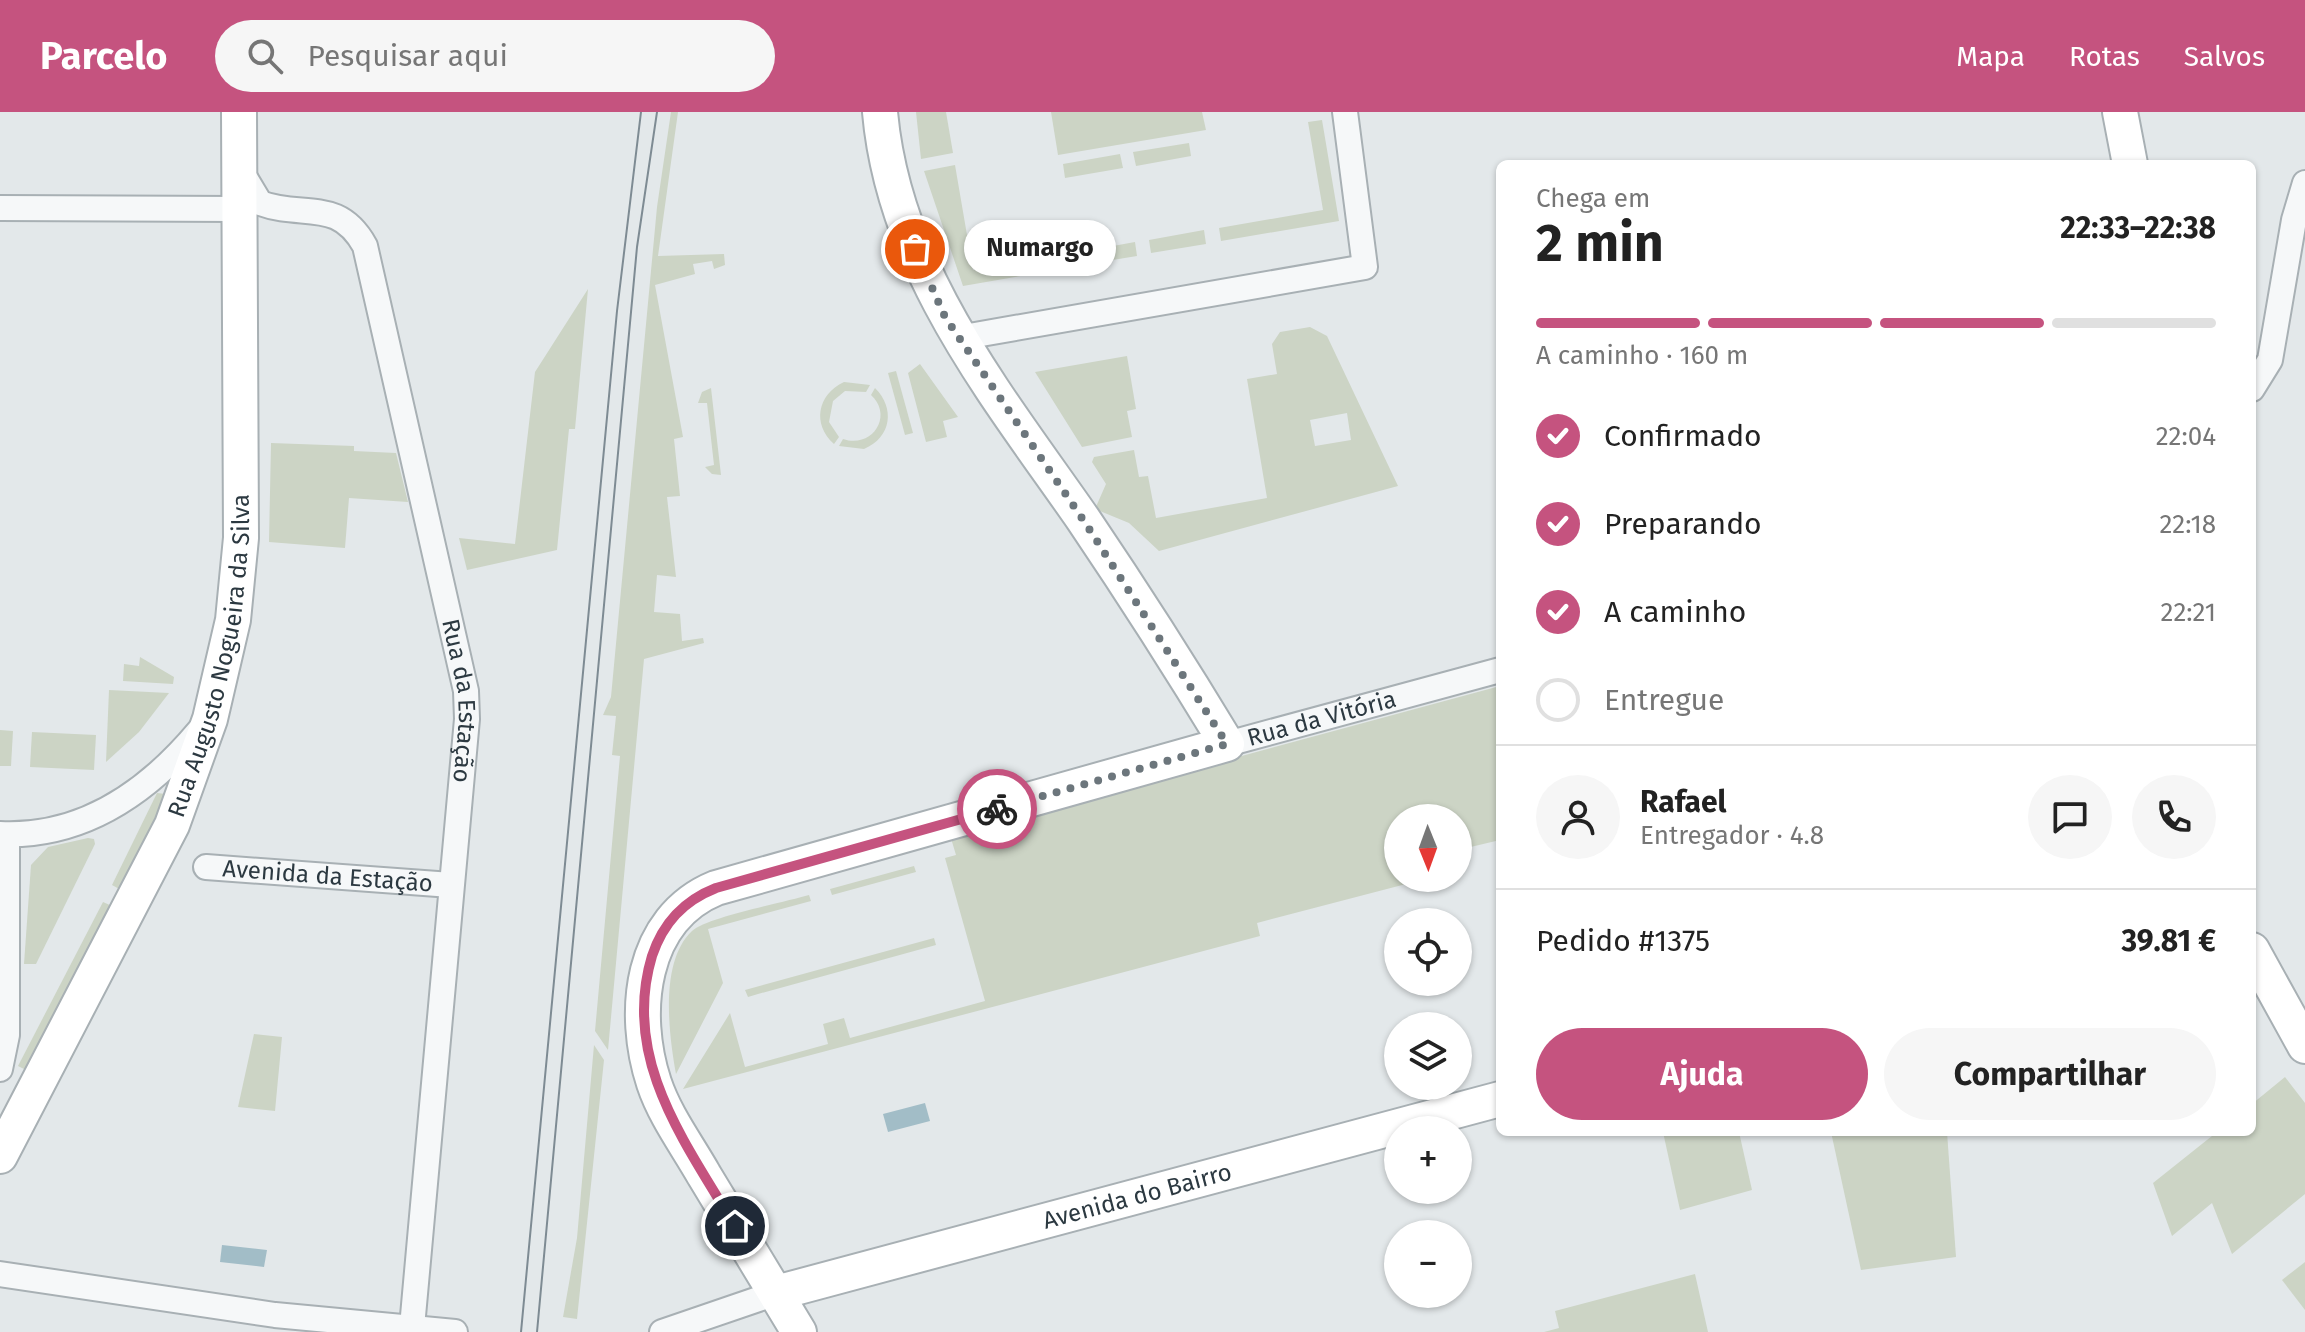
<!DOCTYPE html>
<html lang="pt">
<head>
<meta charset="utf-8">
<style>
	body { margin:0; font-family:"Fira Sans",sans-serif; background:#f6f6f6; color:#222; height:100vh; display:flex; flex-direction:column; font-size:30px; white-space:nowrap }
	* { box-sizing:border-box; margin:0 }
	p { font-size:26px; color:#767676 }
	.icon { flex:none; width:44px; height:44px; fill:none; stroke:currentColor; stroke-width:2; stroke-linecap:round; stroke-linejoin:round }
	.map { position:relative; flex:1; overflow:hidden }
	.side { position:absolute; left:1496px; top:48px; width:760px; height:976px; display:flex; flex-direction:column; background:#fff; border-radius:12px; box-shadow:0 2px 6px #0004 }
	.side>* { flex:none }
	.needle { width:52px; rotate:179deg }
	.fabs { position:absolute; left:1384px; top:692px; display:grid; gap:16px }
	.fabs a { display:grid; place-items:center; width:88px; height:88px; border-radius:50%; background:#fff; box-shadow:0 2px 6px #0004; font-size:40px }
	.pin { position:absolute; display:grid; place-items:center; width:68px; height:68px; color:#fff; margin:-34px; border:4px solid #fff; border-radius:50%; box-shadow:0 2px 8px #0007 }
	.courier { position:absolute; display:grid; place-items:center; width:80px; height:80px; margin:-40px; border:6px solid #c5537f; border-radius:50%; background:#fff; color:#222; box-shadow:0 2px 10px #0007 }
	.bubble { position:absolute; height:56px; border-radius:28px; background:#fff; box-shadow:0 2px 6px #0004; font-size:26px; font-weight:700; line-height:56px; text-align:center }
	.summary em { font-style:normal; font-weight:700 }
	.summary div { display:flex; flex-direction:column-reverse }
	.summary { display:flex; align-items:center; justify-content:space-between; height:136px; padding:0 40px }
	h1 { font-size:52px; font-weight:700; line-height:60px }
	.bar { display:grid; grid-template-columns:repeat(4,1fr); gap:12px 8px; align-content:center; height:96px; padding:0 40px }
	.bar i { height:10px; border-radius:6px; background:#e0e0e0 }
	.bar .on { background:#c5537f }
	.bar p { grid-column:span 4 }
	.line { display:flex; align-items:center; gap:20px; padding:0 40px; border-top:2px solid #e0e0e0 }
	.line div { flex:1 }
	.round { display:grid; place-items:center; flex:none; width:84px; height:84px; border-radius:42px; background:#f6f6f6 }
	ol { padding:0 40px; list-style:none }
	li { display:flex; align-items:center; gap:24px; height:88px }
	li p { margin-inline-start:auto }
	li .icon { padding:8px; border-radius:50%; background:#c5537f; color:#fff; stroke-width:4 }
	li:last-child { color:#767676 }
	li i { width:44px; height:44px; border:4px solid #e0e0e0; border-radius:50% }
	.button { display:flex; gap:16px; margin-top:auto; padding:16px 40px }
	.button a { flex:1; height:92px; border-radius:48px; background:#c5537f; color:#fff; font-size:32px; font-weight:700; line-height:92px; text-align:center }
	.button a+a { background:#f6f6f6; color:#222 }
	header { display:flex; align-items:center; gap:48px; box-sizing:border-box; height:112px; padding:0 40px; background:#c5537f; color:#fff }
	header strong { font-size:38px }
	nav { display:flex; gap:44px; margin-inline-start:auto; font-size:28px }
	.search { width:560px; height:72px; background:#f6f6f6; display:flex; align-items:center; gap:20px; box-sizing:border-box; padding:0 28px; border-radius:44px; color:#767676; font-size:30px }
	.map>svg:first-child { display:block }
	.green { fill:#ccd4c5; fill-rule:evenodd }
	.water { fill:#a2bdc7 }
	.lines { fill:none; stroke-linecap:round; stroke-linejoin:round }
	.street-casing { stroke:#a8b0b4; stroke-width:28 }
	.secondary-casing { stroke:#a8b0b4; stroke-width:38 }
	.street { stroke:#f6f8f9; stroke-width:24 }
	.secondary { stroke:#fff; stroke-width:34 }
	.tram { stroke:#7e8b93; stroke-width:2 }
	.done { stroke:#6c767c; stroke-width:8; stroke-dasharray:0 14.4 }
	.route { stroke:#c5537f; stroke-width:10 }
	.labels { text-anchor:middle; stroke-width:6; stroke-linejoin:round; paint-order:stroke }
	.street-label { font-size:24px; fill:#2c3941; stroke:#f3f6f8 }
</style>
</head>
<body>
<header>
<strong>Parcelo</strong>
<div class="search"><svg class="icon" aria-label="search" viewBox="0 0 24 24"><circle cx="10" cy="10" r="6"/><path d="M15 15l6 6"/></svg>Pesquisar aqui</div>
<nav><a>Mapa</a><a>Rotas</a><a>Salvos</a></nav>
</header>
<div class="map">
<svg width="2305" height="1220" viewBox="0 0 2305 1220">
	<rect width="100%" height="100%" fill="#e3e8ea"/>
	<g class="green">
		<polygon points="671,0 678,0 658,144 724,142 725,153 714,157 712,149 693,152 695,162 655,173 683,325 674,327 680,384 667,385 676,465 657,463 654,500 680,502 682,529 703,526 704,531 644,547 608,938 595,919 620,644 612,643 616,604 603,603 611,585 657,95"/>
		<polygon points="916,0 946,0 953,41 921,47"/>
		<polygon points="1051,0 1202,0 1206,18 1058,43"/>
		<polygon points="1322,8 1339,109 1221,129 1219,116 1323,98 1308,10"/>
		<polygon points="1189,31 1191,44 1136,54 1133,40"/>
		<polygon points="1120,42 1123,56 1065,66 1063,52"/>
		<polygon points="955,53 973,158 1065,142 1067,156 963,174 924,59"/>
		<polygon points="1204,118 1206,132 1151,141 1149,128"/>
		<polygon points="1135,130 1137,144 1082,153 1080,140"/>
		<polygon points="588,177 575,317 569,317 557,438 467,458 459,426 515,432 535,260"/>
		<path d="M1310 215 1327 224 1398 374 1159 439 1129 411 1095 397 1106 372 1092 350 1094 345 1134 338 1139 365 1148 364 1156 406 1267 386 1247 267 1277 262 1272 232 1280 220ZM1347 301 1351 328 1315 334 1310 308Z"/>
		<polygon points="1127,244 1136,297 1127,299 1132,325 1082,335 1035,260"/>
		<polygon points="920,252 958,305 943,309 947,325 926,330 908,261"/>
		<polygon points="896,259 913,321 905,323 888,261"/>
		<path d="M844 270 870 273 866 280 845 279 833 289 829 310 839 325 834 332C812 312 817 283 844 270Z"/>
		<polygon points="711,276 721,363 712,362 705,355 714,353 707,291 698,291 702,280"/>
		<path d="M875 276C895 296 892 325 864 337L839 334 843 327C872 337 894 304 871 283Z"/>
		<polygon points="271,331 354,334 354,339 396,341 408,390 349,386 345,436 269,430"/>
		<polygon points="140,545 174,565 173,572 123,569 124,552 139,554"/>
		<polygon points="1500,574 1500,728 1458,738 1458,706 1398,706 1398,766 1429,766 1257,811 1260,824 683,977 730,901 745,955 828,932 823,912 844,906 850,926 985,889 945,746 956,743 950,723"/>
		<polygon points="109,578 169,581 139,620 106,650"/>
		<polygon points="0,618 13,619 11,654 0,654"/>
		<polygon points="32,620 96,623 94,658 30,655"/>
		<polygon points="157,681 166,682 152,718 121,778 112,773"/>
		<polygon points="88,726 94,727 95,732 36,852 24,852 31,753 48,735"/>
		<polygon points="914,754 916,760 832,783 830,777"/>
		<path d="M809 783 811 789 708 817 723 871 676 962C669 923 659 850 692 819 707 805 786 790 809 783Z"/>
		<polygon points="103,790 112,794 28,959 18,954"/>
		<polygon points="934,826 936,833 758,882 748,885 745,878"/>
		<polygon points="254,922 282,925 275,999 238,995"/>
		<polygon points="594,933 604,948 577,1207 563,1205 577,1126"/>
		<polygon points="2285,965 2305,991 2305,1082 2232,1142 2212,1091 2172,1124 2153,1071 2217,1020 2252,1020 2252,992"/>
		<polygon points="1663,1020 1739,1020 1752,1078 1680,1098"/>
		<polygon points="1831,1020 1947,1020 1956,1145 1861,1158"/>
		<polygon points="2305,1150 2305,1198 2282,1168"/>
		<polygon points="1695,1162 1708,1220 1544,1220 1559,1216 1555,1199"/>
	</g>
	<g class="water">
		<polygon points="925,991 930,1009 888,1020 883,1002"/>
		<polygon points="222,1133 267,1138 264,1155 220,1150"/>
	</g>
	<g class="lines">
		<g class="street-casing">
			<g id="street">
				<path id="s1" d="M241 59 260 91C303 107 338 85 365 134L466 579 467 607 412 1215"/>
				<polyline points="0,96 239,97"/>
				<polyline points="958,226 1365,155 1345,0"/>
				<polyline points="2252,277 2270,248 2294,108 2305,71"/>
				<path id="s2" d="M1227 632 1500 558"/>
				<path d="M0 722C82 726 148 680 199 619"/>
				<path id="s3" d="M206 755 451 773"/>
				<polyline points="0,957 7,923 7,723"/>
				<polyline points="0,1162 275,1203 455,1220"/>
				<polyline points="662,1220 776,1181"/>
			</g>
		</g>
		<g class="secondary-casing">
			<g id="secondary">
				<polyline points="2120,0 2130,52"/>
				<polyline points="2252,838 2305,934"/>
				<path id="s4" d="M0 1044 172 713 210 607 233 508 241 426 239 0"/>
				<path id="s5" d="M776 1181 1500 987"/>
				<path d="M799 1220C767 1168 736 1115 704 1063 687 1033 665 1004 654 971 631 901 640 807 716 776L1227 632C1181 556 1133 481 1083 407 996 282 894 158 880 0"/>
			</g>
		</g>
		<use href="#street" class="street"/>
		<use href="#secondary" class="secondary"/>
		<g class="tram">
			<polyline points="521,1220 617,199 641,0"/>
			<polyline points="537,1220 637,135 657,0"/>
		</g>
	</g>
	<g class="lines">
		<polyline class="done" points="915,137 945,205 1086,412 1227,632 997,697"/>
		<path class="route" d="M735 1114C685 1030 621 947 652 844 663 811 683 789 716 776L997 697"/>
	</g>
	<g class="labels">
		<g class="street-label">
			<text dy="8" stroke="none"><textPath href="#s4" startOffset="548">Rua Augusto Nogueira da Silva</textPath></text>
			<text dy="8" stroke="none"><textPath href="#s1" startOffset="622">Rua da Estação</textPath></text>
			<text dy="8" stroke="none"><textPath href="#s2" startOffset="98">Rua da Vitória</textPath></text>
			<text dy="8" stroke="none"><textPath href="#s3" startOffset="122">Avenida da Estação</textPath></text>
			<text dy="8" stroke="none"><textPath href="#s5" startOffset="374">Avenida do Bairro</textPath></text>
		</g>
	</g>
</svg>
<div class="fabs">
<a><svg class="needle" viewBox="-14 -14 28 28"><path d="M0-13l5 13h-10z" fill="#e53935"/><path d="M0 13l5-13h-10z" fill="#767676"/></svg></a>
<a><svg class="icon" aria-label="locate" viewBox="0 0 24 24"><circle cx="12" cy="12" r="6"/><path d="M12 2v4M12 18v4M2 12h4M18 12h4"/></svg></a>
<a><svg class="icon" aria-label="layers" viewBox="0 0 24 24"><path d="M12 4l9 5-9 5-9-5zM3 14l9 5 9-5"/></svg></a>
<a>+</a>
<a>−</a>
</div>
<div class="pin" style="left:915px;top:137px;background:#ea580c"><svg class="icon" aria-label="bag" viewBox="0 0 24 24"><path d="M5 8h14l-1 12H6zM9 8a3 3 0 0 1 6 0"/></svg></div>
<div class="pin" style="left:735px;top:1114px;background:#1f2937"><svg class="icon" aria-label="home" viewBox="0 0 24 24"><path d="M3 11l9-7 9 7M6 9v11h12V9"/></svg></div>
<div class="courier" style="left:997px;top:697px"><svg class="icon" aria-label="bike" viewBox="0 0 24 24"><circle cx="6" cy="16" r="4"/><circle cx="18" cy="16" r="4"/><path d="M6 16l4-8h5l3 8M10 8l3 8H6M13 5h3"/></svg></div>
<div class="bubble" style="left:964px;top:108px;width:152px">Numargo</div>
<section class="side">
<div class="summary"><div><h1>2 min</h1><p>Chega em</p></div><em>22:33–22:38</em></div>
<div class="bar"><i class="on"></i><i class="on"></i><i class="on"></i><i></i><p>A caminho · 160 m</p></div>
<ol>
<li><svg class="icon" aria-label="check" viewBox="0 0 24 24"><path d="M5 12l5 5 9-10"/></svg>Confirmado<p>22:04</p></li>
<li><svg class="icon" aria-label="check" viewBox="0 0 24 24"><path d="M5 12l5 5 9-10"/></svg>Preparando<p>22:18</p></li>
<li><svg class="icon" aria-label="check" viewBox="0 0 24 24"><path d="M5 12l5 5 9-10"/></svg>A caminho<p>22:21</p></li>
<li><i></i>Entregue</li>
</ol>
<div class="line" style="height:144px"><a class="round"><svg class="icon" aria-label="person" viewBox="0 0 24 24"><circle cx="12" cy="8" r="4"/><path d="M4 21q1-7 8-7t8 7"/></svg></a><div><b>Rafael</b><p>Entregador · 4.8</p></div><a class="round"><svg class="icon" aria-label="chat" viewBox="0 0 24 24"><path d="M4 5h16v11H9l-5 4z"/></svg></a><a class="round"><svg class="icon" aria-label="phone" viewBox="0 0 24 24"><path d="M5 4h4l2 5-3 2q2 4 5 5l2-3 5 2v4C11 20 4 13 5 4z"/></svg></a></div>
<div class="line" style="height:104px"><div>Pedido #1375</div><b>39.81 €</b></div>
<div class="button"><a>Ajuda</a><a>Compartilhar</a></div>
</section>
</div>
</body>
</html>
